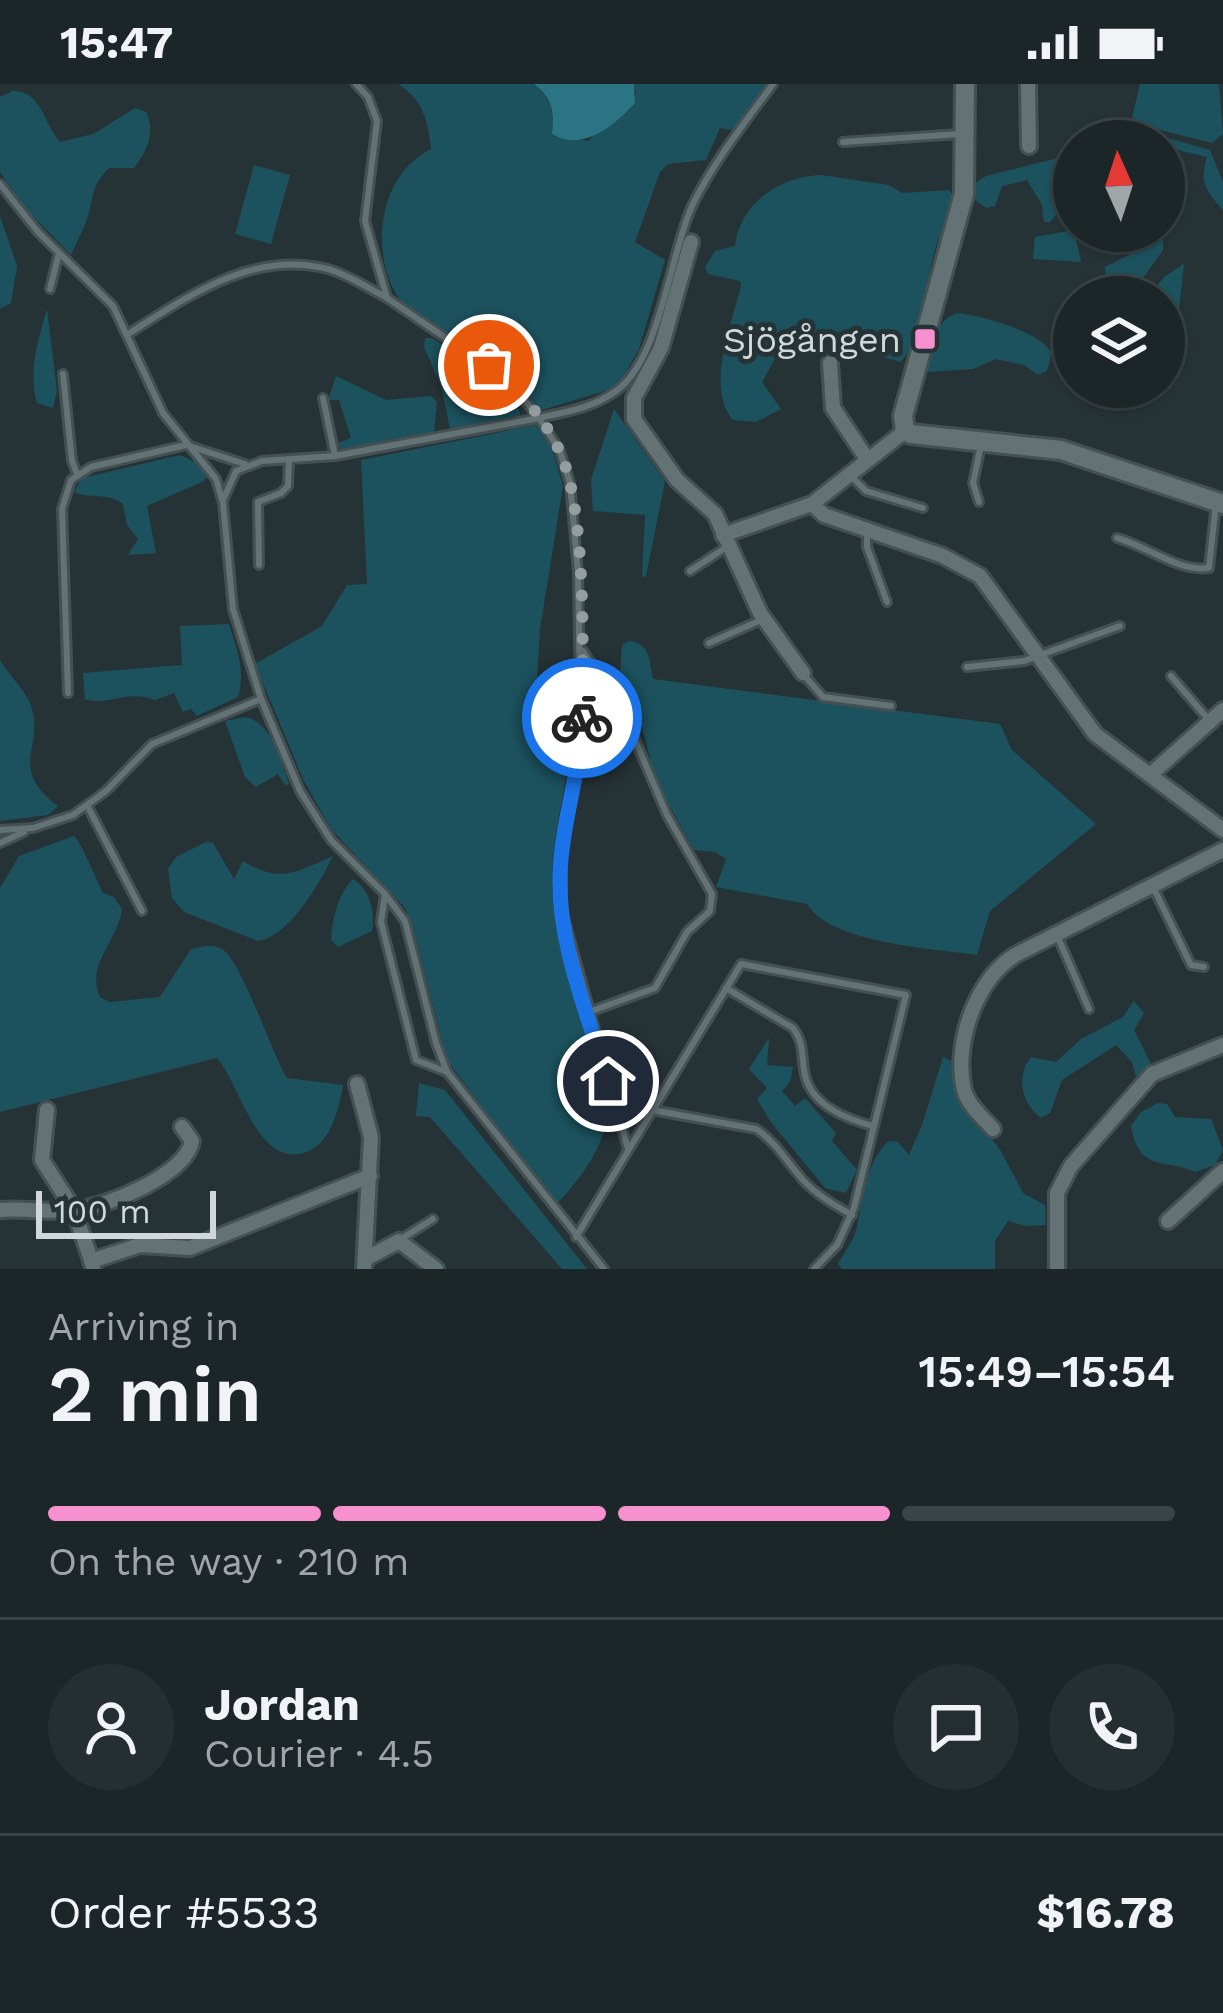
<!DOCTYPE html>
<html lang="en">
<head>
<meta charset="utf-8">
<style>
	body { margin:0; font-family:"Work Sans",sans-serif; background:#252e30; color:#f1f3f6; height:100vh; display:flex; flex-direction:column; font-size:45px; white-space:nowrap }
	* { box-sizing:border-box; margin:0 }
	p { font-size:39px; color:#a0a5a8 }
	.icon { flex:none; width:66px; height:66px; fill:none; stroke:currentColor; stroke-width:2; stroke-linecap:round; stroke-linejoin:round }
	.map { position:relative; height:1185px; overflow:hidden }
	.details { display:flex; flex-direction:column; background:#1c2628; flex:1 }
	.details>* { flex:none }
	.needle { width:78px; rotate:357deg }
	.buttons { position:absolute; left:1053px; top:36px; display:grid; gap:24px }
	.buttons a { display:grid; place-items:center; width:132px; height:132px; border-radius:50%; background:#1c2628; box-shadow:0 3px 9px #0004,0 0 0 3px #3a4345; font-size:60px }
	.scale { position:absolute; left:36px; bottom:30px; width:180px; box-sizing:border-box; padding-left:12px; border:6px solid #d0d8da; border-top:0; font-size:33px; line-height:42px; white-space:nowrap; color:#d0d8da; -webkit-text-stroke:9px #263336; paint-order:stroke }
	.pin { position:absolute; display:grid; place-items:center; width:102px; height:102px; color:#fff; margin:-51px; border:6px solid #fff; border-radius:50%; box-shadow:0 3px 12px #0007 }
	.courier { position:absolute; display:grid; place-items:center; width:120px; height:120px; margin:-60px; border:9px solid #1a73e8; border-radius:50%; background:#fff; color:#222; box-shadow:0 3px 15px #0007 }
	.summary em { font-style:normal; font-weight:600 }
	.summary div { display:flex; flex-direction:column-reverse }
	.summary { display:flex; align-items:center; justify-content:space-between; height:204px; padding:0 48px }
	h1 { font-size:78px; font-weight:600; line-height:90px }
	.bar { display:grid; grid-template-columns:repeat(4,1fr); gap:18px 12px; align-content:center; height:144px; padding:0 48px }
	.bar i { height:15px; border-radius:9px; background:#3a4345 }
	.bar .selected { background:#f790ce }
	.bar p { grid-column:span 4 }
	.line { display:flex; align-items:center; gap:30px; padding:0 48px; border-top:3px solid #3a4345 }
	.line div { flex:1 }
	.round { display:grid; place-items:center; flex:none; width:126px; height:126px; border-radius:63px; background:#252e30 }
	.status { display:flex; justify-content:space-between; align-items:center; height:84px; padding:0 60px; background:#1c2628; direction:ltr }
	.status svg { height:33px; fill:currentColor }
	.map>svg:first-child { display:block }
	.green { fill:#1c525e }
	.water { fill:#2b7484 }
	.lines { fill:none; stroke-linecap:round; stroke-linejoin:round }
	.lane-casing { stroke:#455052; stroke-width:12 }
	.street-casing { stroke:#455052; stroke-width:20 }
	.secondary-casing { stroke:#455052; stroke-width:24 }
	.lane { stroke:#637275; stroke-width:6 }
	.street { stroke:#637275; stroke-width:14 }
	.secondary { stroke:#637275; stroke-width:18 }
	.done { stroke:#949ea1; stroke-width:12; stroke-dasharray:0 21.6 }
	.route { stroke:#1a73e8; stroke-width:15 }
	.poi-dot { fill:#f790ce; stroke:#263336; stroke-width:4.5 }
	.labels { text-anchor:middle; stroke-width:10; stroke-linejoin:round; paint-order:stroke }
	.poi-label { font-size:36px; fill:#d0d8da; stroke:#263336; text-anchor:end }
</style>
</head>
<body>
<div class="status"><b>15:47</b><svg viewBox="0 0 49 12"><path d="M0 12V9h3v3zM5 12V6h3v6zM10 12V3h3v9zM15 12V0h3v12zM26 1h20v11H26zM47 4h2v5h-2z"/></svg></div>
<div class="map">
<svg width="1223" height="1185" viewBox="0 0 1223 1185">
	<rect width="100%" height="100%" fill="#263336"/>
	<g class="green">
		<path d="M398 0H534C553 14 553 28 552 50L588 57 636 10 634 0H767L733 46 720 44 706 76 668 80 660 88 635 158 665 176 639 265 623 293 608 306 542 326 504 287 402 219C368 174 377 91 431 65 428 36 423 16 398 0Z"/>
		<polygon points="1140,0 1219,0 1223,50 1212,59 1136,40 1132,33"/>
		<path d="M13 7C42 7 43 39 60 58L93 50 135 24 146 28C156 47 147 68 134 84H109C90 104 95 109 88 132 85 143 76 159 71 171L25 124 0 88V13Z"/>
		<path d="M1125 42 1210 66 1223 98V126C1206 106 1199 99 1207 73L1164 63V57H1099L1113 45Z"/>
		<polygon points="1074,70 1074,126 1061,125 1050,138 1044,138 1042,121 1027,96 1002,102 995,122 986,124 974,115 974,100 986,92"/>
		<polygon points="254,81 290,91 271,160 235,150"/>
		<path d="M821 91 888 101 903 109 949 106 954 113C953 132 944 141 938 157 923 197 930 242 901 278L812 253 783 260 762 298 781 325 756 338 733 336C705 304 732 239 741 202L740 197 708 190 705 183 715 167 735 162C740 119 779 93 821 91Z"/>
		<polygon points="0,132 17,182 11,219 0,225"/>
		<polygon points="1074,146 1081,178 1033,175 1035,153"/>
		<polygon points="1163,154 1163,166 1138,201 1154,206 1164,193 1184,180 1176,252 1165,259 1164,213 1107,213 1105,183"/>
		<path d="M47 225 57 307 53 324 37 319C28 286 38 256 47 225Z"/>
		<path d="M957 229C983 232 1039 247 1052 269L1047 287 1038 291 1024 281 996 275 973 285 925 288C931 267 933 237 957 229Z"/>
		<path d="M425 254H432C455 270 518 303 520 331L450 346 442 304 424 263Z"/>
		<polygon points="336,292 386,316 431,312 437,318 434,348 341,365 338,359 351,354 339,316 328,316"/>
		<polygon points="614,325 665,397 646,492 642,493 645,431 593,427 591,396"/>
		<path d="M536 341 553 367 563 402 540 545 535 629 573 634C571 690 552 743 552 799 553 858 577 915 593 971 597 986 609 1009 608 1025 606 1062 580 1095 556 1121L447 976 412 840 405 824 332 746 304 697 255 580 322 542 347 501 367 500 361 376Z"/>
		<path d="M180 371 197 379 207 391 204 397 147 422 156 469 128 471 138 455 127 441 123 420C107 408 90 415 74 408L82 394Z"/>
		<path d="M229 540C237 567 246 585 238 613L197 632 191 625 183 628 174 609 155 616C125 605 109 623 85 615L83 589 182 581 180 542Z"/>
		<path d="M629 557C651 560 649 577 653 595L1000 640 1012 666 1096 740 990 827 977 871C931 864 832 860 807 820L716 803 726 775 715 768 694 766 655 695 639 630 620 591 622 561Z"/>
		<path d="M0 576C9 592 28 608 32 625 43 666 8 684 58 722L48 731 0 737Z"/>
		<path d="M246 633C273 640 279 675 289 699L286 702 278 690 256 703 245 693 225 637Z"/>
		<path d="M74 752C80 756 97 797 103 809L114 813 122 825C118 857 85 881 100 913L110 918 160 913 191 865C200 863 211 860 220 864 240 871 272 971 287 994L343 1001C339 1023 332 1057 309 1067 258 1089 240 999 217 974L0 1028V804L19 772Z"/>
		<path d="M206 758 213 759 234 795 243 777C281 800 296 788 333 772 320 799 289 853 258 857L184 828 172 814 168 785 176 773Z"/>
		<path d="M353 795C370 805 375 828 372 847L338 863 331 856C332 836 338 809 353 795Z"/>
		<path d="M1134 917 1144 929 1134 946 1153 984 1136 993 1132 978 1116 961 1062 996 1050 1029 1041 1034C1021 1020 1016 991 1031 973L1056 978 1081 955 1123 933Z"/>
		<polygon points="769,954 767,981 793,983 790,998 782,1007 795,1022 805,1014 836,1049 832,1057 857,1086 846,1109 825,1104 770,1037 757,1015 767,1004 749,985"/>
		<path d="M943 973 957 979V1010L1001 1067 1023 1109 1045 1121 1046 1141 1025 1142 1008 1137 995 1157V1185H842L838 1180C844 1169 853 1158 856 1146 864 1115 864 1082 888 1057L898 1058 909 1071 922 1041Z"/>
		<polygon points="419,999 445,1006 587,1185 562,1185 430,1033 416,1032"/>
		<path d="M1158 1019 1167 1020 1175 1033 1211 1035 1223 1066 1215 1081 1195 1088C1165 1074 1139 1089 1131 1042L1141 1028Z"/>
	</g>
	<path class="water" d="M534 0H634L635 19C613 43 582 68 552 50 554 28 553 14 534 0Z"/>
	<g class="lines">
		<g class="lane-casing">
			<g id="lane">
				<polyline points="843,58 959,50"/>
				<polyline points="0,100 38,148 113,222 163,329 216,395 223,419 233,525 261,615 300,707 331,756 385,810 405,837 436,959 447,988 604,1185"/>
				<polyline points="50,205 59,169"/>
				<path d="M128 250C187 213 254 165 328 185 349 191 368 204 387 214"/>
				<polyline points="63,290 72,377 77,390"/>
				<polyline points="323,314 335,372"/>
				<polyline points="851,392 866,407 923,424"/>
				<polyline points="224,414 236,387 262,377 335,372 539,334 509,297 387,214 365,137 377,37 368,13 356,0"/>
				<polyline points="979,418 973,399 981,361"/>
				<polyline points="867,448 867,463 887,518"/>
				<path d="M1117 454C1147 462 1178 488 1209 484L1216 419"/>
				<polyline points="259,481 258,418 281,409 288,402 289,375"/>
				<polyline points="690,487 728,462"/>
				<polyline points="709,559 761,536"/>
				<polyline points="583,567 621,623 667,731 712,810 710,827 687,848 655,904 589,928"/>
				<polyline points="967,583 1024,577 1120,542"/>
				<polyline points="803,590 823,613 891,622"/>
				<polyline points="1171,592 1208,635"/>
				<polyline points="68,609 62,425 71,396 91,383 186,361 245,380"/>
				<polyline points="88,723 142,827"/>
				<polyline points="0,746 33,744 73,731 106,707 152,660 261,615"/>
				<polyline points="0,759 24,748"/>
				<polyline points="1154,805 1191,881 1204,883"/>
				<polyline points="385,810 381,838 416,976 447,988"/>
				<polyline points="1057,851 1089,925"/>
				<path d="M726 904 793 944C805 960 801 973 805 991 812 1022 847 1035 873 1042"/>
				<path d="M652 1026 756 1045C776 1058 787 1078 803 1096 817 1111 834 1121 852 1131"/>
				<path d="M628 1065 562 827V765L581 671 578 489 570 399 560 367 539 334C565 328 593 324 616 307 661 274 669 173 692 122 714 77 744 40 773 0"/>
				<polyline points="576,1153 741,880 906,911 854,1124 837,1161 814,1185"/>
				<polyline points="401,1155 433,1135"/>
			</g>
		</g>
		<g class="street-casing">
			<g id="street">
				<polyline points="1028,0 1029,62"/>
				<polyline points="691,158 661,264 634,314 634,335 677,396 715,430 760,529 803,589"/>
				<polyline points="830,279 833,324 867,375"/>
				<polyline points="812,420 824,431 943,472 980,492 1095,650 1223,746"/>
				<polyline points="723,451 812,420 905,347"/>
				<polyline points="1151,690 1223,626"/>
				<polyline points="357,1000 371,1053 364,1185"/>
				<polyline points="47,1026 42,1076 74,1126 93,1182"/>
				<path d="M993 1045C983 1034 968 1021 964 1006 953 959 977 891 1019 869L1223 766"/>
				<path d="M0 1126C25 1124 51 1129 76 1126 108 1122 186 1091 192 1057L182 1043"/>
				<polyline points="1168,1137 1223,1087"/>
				<polyline points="365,1175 399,1157 436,1185"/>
				<polyline points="91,1177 140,1161 190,1164 370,1092"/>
				<polyline points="1057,1185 1057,1109 1071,1082 1152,990 1223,961"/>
			</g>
		</g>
		<g class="secondary-casing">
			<polyline id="secondary" points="965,0 964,110 903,332 905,347 911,350 1061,366 1223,420"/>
		</g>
		<use href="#lane" class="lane"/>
		<use href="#street" class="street"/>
		<use href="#secondary" class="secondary"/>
	</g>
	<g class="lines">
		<path class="done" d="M489 281C519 304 549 339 563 375 586 437 583 565 582 634"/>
		<path class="route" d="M582 634C581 686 562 736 560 789 557 858 588 931 608 997"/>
	</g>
	<rect class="poi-dot" x="913" y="243" width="24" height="24" rx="6"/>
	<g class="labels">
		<g class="poi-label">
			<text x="901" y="268">Sjögången</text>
		</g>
	</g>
</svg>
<div class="buttons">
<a><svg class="needle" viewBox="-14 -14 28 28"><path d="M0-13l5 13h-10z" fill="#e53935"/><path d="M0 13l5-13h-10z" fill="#a0a5a8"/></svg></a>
<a><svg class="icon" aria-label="layers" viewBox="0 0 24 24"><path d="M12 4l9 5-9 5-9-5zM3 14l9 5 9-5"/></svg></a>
</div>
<div class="scale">100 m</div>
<div class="pin" style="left:489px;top:281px;background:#ea580c"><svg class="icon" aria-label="bag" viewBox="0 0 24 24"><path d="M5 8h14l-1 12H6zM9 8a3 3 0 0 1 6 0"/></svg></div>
<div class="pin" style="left:608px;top:997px;background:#1f2937"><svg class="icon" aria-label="home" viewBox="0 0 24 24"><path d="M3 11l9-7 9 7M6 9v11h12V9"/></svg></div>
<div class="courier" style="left:582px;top:634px"><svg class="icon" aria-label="bike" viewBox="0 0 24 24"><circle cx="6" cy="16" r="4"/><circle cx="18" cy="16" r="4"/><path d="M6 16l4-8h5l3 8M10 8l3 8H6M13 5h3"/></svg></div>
</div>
<section class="details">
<div class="summary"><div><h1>2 min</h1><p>Arriving in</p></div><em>15:49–15:54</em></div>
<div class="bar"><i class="selected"></i><i class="selected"></i><i class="selected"></i><i></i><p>On the way · 210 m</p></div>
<div class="line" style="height:216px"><a class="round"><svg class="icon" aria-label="person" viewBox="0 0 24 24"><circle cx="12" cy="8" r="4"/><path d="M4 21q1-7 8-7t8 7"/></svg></a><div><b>Jordan</b><p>Courier · 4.5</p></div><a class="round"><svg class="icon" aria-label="chat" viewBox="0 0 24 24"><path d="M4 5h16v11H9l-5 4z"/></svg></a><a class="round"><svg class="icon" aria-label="phone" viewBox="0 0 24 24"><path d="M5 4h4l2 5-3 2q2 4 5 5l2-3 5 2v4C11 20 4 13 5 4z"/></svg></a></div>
<div class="line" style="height:156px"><div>Order #5533</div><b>$16.78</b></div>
</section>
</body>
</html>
